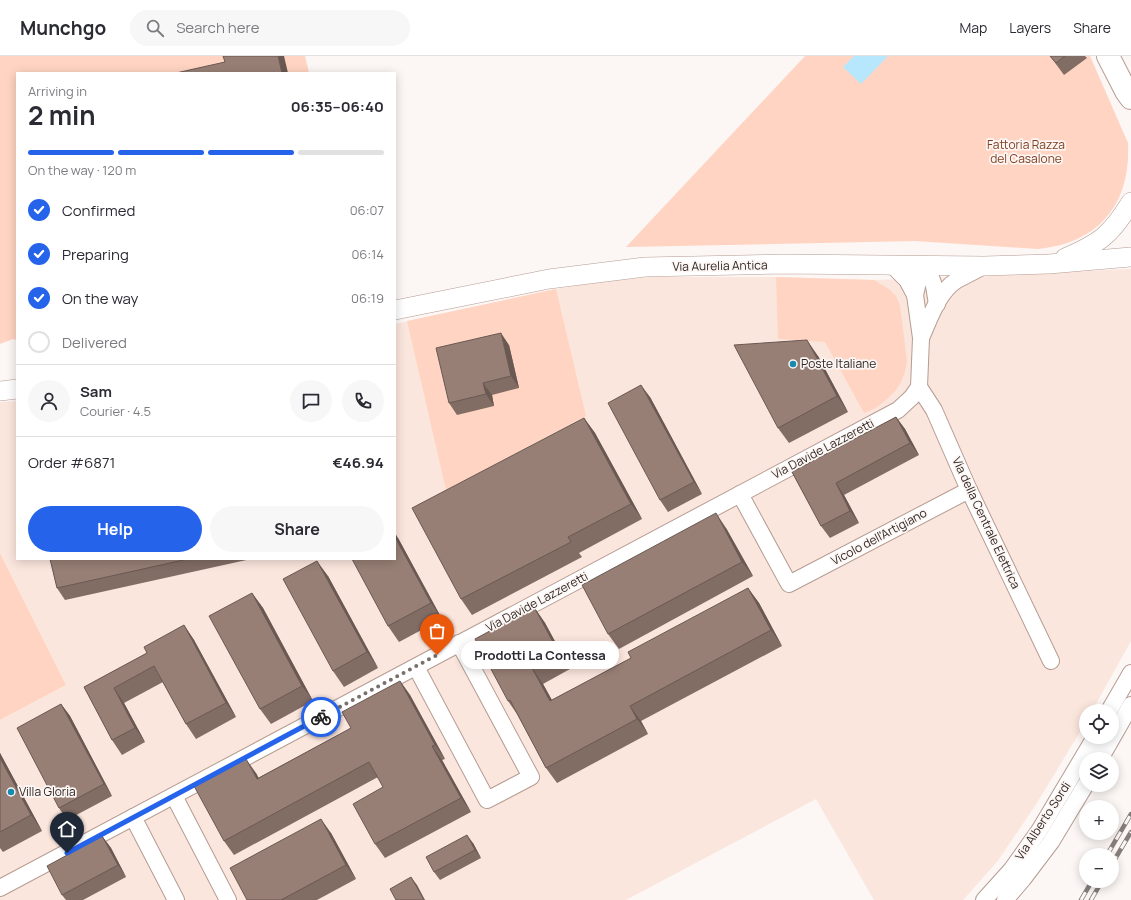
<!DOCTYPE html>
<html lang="en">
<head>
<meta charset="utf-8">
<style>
	body { margin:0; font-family:Manrope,sans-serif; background:#f7f7f7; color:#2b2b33; height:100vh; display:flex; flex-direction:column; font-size:15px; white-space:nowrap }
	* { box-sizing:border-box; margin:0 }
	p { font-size:13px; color:#7c7c81 }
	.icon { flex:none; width:22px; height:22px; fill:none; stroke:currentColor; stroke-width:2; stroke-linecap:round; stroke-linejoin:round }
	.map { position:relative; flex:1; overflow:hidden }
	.side { position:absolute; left:16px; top:16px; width:380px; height:488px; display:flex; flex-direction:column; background:#fff; border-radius:0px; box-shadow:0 2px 10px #0003 }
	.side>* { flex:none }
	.fabs { position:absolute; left:1079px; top:648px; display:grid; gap:8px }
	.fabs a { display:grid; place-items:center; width:40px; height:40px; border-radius:50%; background:#fff; box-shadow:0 2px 10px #0003; font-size:20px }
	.pin { position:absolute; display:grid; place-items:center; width:34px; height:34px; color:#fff; margin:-41px -17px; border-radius:50% 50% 50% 0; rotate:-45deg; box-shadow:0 0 4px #0007 }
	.pin .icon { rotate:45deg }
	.courier { position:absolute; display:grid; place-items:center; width:40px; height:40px; margin:-20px; border:3px solid #2563eb; border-radius:50%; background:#fff; color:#222; box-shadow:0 1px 5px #0007 }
	.bubble { position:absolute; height:28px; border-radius:14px; background:#fff; box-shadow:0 2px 10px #0003; font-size:13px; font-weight:700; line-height:28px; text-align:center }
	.summary em { font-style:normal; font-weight:700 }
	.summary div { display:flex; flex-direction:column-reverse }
	.summary { display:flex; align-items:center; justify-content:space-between; height:68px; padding:0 12px }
	h1 { font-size:26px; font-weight:700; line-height:30px }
	.bar { display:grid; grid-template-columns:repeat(4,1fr); gap:6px 4px; align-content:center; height:48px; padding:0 12px }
	.bar i { height:5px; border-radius:3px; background:#e1e1e2 }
	.bar .active { background:#2563eb }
	.bar p { grid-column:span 4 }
	.line { display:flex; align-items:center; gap:10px; padding:0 12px; border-top:1px solid #e1e1e2 }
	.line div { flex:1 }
	.round { display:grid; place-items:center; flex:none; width:42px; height:42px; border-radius:21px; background:#f7f7f7 }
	ol { padding:0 12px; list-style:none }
	li { display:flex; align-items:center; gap:12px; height:44px }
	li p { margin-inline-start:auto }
	li .icon { padding:4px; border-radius:50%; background:#2563eb; color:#fff; stroke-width:4 }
	li:last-child { color:#7c7c81 }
	li i { width:22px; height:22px; border:2px solid #e1e1e2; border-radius:50% }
	.primary-button { display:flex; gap:8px; margin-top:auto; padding:8px 12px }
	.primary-button a { flex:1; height:46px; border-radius:24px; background:#2563eb; color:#fff; font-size:16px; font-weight:700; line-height:46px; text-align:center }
	.primary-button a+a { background:#f7f7f7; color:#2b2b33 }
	header { display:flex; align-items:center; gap:24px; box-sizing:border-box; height:56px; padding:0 20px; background:#fff; border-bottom:1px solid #e1e1e2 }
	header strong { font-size:19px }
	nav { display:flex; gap:22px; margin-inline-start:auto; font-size:14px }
	.search { width:280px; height:36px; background:#f7f7f7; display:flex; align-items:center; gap:10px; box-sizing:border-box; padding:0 14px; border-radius:22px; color:#7c7c81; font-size:15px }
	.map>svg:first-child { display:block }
	.built { fill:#fbe6dd }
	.green { fill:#ffd4c2 }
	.water { fill:#b7e7fc }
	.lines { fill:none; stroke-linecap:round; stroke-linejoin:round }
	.minor-casing { stroke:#b59c92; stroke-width:18 }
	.tertiary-casing { stroke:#b59c92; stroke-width:20 }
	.secondary-casing { stroke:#b59c92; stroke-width:24 }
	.minor { stroke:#fff; stroke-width:16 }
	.tertiary { stroke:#fff; stroke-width:19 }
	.secondary { stroke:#fff; stroke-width:22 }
	.rail-casing { stroke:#867e7b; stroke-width:4.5 }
	.rail { stroke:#fcf6f4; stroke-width:3; stroke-dasharray:9; stroke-linecap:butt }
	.wall { fill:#826d65 }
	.shaded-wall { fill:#6a5952 }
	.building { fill:#977f75; stroke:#6a5952 }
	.done { stroke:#78706d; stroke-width:4; stroke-dasharray:0 7.2 }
	.route { stroke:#2563eb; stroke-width:5 }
	.poi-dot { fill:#1989af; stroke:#fcf6f4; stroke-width:1.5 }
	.labels { text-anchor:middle; stroke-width:3.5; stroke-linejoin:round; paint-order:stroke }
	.park-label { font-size:12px; fill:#803e1f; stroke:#fcf6f4 }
	.street-label { font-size:12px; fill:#312824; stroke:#fcf6f4 }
	.poi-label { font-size:12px; fill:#312824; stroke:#fcf6f4; text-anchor:start }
</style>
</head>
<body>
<header>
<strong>Munchgo</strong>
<div class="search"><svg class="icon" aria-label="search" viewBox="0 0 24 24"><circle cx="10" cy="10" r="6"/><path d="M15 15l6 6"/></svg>Search here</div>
<nav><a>Map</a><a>Layers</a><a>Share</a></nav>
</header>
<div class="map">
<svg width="1131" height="844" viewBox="0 0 1131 844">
	<rect width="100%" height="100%" fill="#fcf6f4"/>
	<polygon class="built" points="1125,213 1131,213 1131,585 1092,655 1086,655 1086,666 1035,750 997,806 963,844 874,844 816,743 626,844 0,844 0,664 66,629 0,497 0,346 17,345 17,503 395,503 395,268 556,233 599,226 650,221 776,221 874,224 1013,219"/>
	<g class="green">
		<polygon points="0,0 305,0 309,17 17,17 17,284 13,283 0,288"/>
		<path d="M805 0H1090L1128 87C1131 148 1099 187 1038 193L915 185 626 191Z"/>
		<polygon points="776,221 874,224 889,233 896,240 900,249 907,305 905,316 901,326 895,335 886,344 876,352 864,357 825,286 778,283"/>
		<polygon points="556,233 586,360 446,434 407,265"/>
		<polygon points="0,497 66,629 0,664"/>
	</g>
	<polygon class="water" points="854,0 888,0 861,28 843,11"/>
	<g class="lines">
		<g class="minor-casing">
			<g id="minor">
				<polyline points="892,209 907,224 915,239"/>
				<polyline points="927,209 934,230 937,248"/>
				<path d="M921 282C930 262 938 236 957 224 966 219 975 215 984 210"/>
				<polyline points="919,331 934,354 969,434 1051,605"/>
				<polyline points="740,438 789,528 969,434"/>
				<polyline points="416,611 487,744 531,721 459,587"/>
				<polyline points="1109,655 1131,617"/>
				<polyline points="1100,703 1131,649"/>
				<polyline points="174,740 228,844"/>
				<polyline points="133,761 176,844"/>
				<polyline points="0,832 898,354 912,341 919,331 921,282 915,239 919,222 927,209"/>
				<polyline points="984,844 1012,813 1039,775 1095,681"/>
				<polyline points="1005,844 1023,823 1051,786 1086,728"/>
			</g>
		</g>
		<g class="tertiary-casing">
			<g id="tertiary">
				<path d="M1065 202C1100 187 1111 179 1131 146"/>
				<polyline points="395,254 549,223 645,211 783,208 984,210 1049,208 1131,201"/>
				<polyline points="0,335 17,333"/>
			</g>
		</g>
		<g class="secondary-casing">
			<polyline id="secondary" points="1108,0 1126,35 1131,42"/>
		</g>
		<use href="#minor" class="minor"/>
		<use href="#tertiary" class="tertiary"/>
		<use href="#secondary" class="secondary"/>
		<g class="rail-casing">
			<g id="rail">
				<polyline points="1107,799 1131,758"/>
				<polyline points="1112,808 1131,776"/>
				<polyline points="1081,844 1092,825"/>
				<polyline points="1091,844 1102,825"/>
			</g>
		</g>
		<use href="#rail" class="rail"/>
	</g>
	<g class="wall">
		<polygon points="1050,0 1085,0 1087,2 1064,19"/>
		<polygon points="509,289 519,332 492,339 494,350 457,359 449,347"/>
		<polygon points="818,300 848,356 789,387 778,372"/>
		<polygon points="650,341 702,438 668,456 660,444"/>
		<polygon points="896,361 905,373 919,399 844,439 859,467 830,482 821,470 792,416"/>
		<polygon points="584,362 595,377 642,463 579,497 582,501 472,559 461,543"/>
		<polygon points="726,472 753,520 619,593 608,578"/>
		<polygon points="398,482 442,563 399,586 388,570"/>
		<polygon points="50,503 251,503 65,544 57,532"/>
		<polygon points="328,520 378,612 344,631 333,615"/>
		<polygon points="748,532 759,547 782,590 641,665 648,678 557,727 546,712 517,658 508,645 534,551 545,567 570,613 543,628 552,644 631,602"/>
		<polygon points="252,537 263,552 313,645 271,668 260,653"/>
		<polygon points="184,569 194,584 236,661 196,683 186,668 163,626 124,647 145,686 122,699 112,684 84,631 147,597"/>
		<polygon points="400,625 410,639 445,703 442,704 471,756 385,802 375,788 383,731 378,721 234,799 224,785 256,717 258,722 351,672"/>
		<polygon points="61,648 70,660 112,740 67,764 59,752"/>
		<polygon points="0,697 42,775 3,796 0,792"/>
		<polygon points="331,777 356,823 317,844 247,844"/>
		<polygon points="102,780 111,792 126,821 83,844 66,844 62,839"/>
		<polygon points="473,787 481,802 440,824 434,816"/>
	</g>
	<g class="shaded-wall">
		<polygon points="278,0 284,0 288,17 282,17"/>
		<polygon points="501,277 509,289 519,332 511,320"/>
		<polygon points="807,284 818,300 848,356 837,340"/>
		<polygon points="483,327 492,339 494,350 486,338"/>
		<polygon points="641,329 650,341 702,438 694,426"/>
		<polygon points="896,361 905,373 919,399 910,387"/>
		<polygon points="584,362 595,377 642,463 631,448"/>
		<polygon points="836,427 844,439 859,467 850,455"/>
		<polygon points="716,457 726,472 753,520 742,506"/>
		<polygon points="395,477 398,482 442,563 431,547 395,481"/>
		<polygon points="317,505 328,520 378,612 367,596"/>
		<polygon points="748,532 759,547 782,590 771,574"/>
		<polygon points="252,537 263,552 313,645 302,630"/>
		<polygon points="534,551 545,567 570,613 559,597"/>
		<polygon points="184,569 194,584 236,661 226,647"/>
		<polygon points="532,612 543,628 561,661 550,645"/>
		<polygon points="400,625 410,639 445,703 435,689"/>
		<polygon points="114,632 124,647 145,686 135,672"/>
		<polygon points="61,648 70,660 112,740 104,728"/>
		<polygon points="630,650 641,665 648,678 637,663"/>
		<polygon points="432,690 442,704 471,756 461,742"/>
		<polygon points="0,697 42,775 31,759 0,702"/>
		<polygon points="246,703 256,717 267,737 257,723"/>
		<polygon points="321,763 331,777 356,823 346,809"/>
		<polygon points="467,779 473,787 481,802 475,794"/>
		<polygon points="102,780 111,792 126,821 118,809"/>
		<polygon points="411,821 417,829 425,844 424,844"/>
	</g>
	<g class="building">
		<polygon points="223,0 278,0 282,17 176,17 225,6"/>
		<polygon points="1050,0 1065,0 1056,7"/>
		<polygon points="501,277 511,320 483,327 486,338 449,347 436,292"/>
		<polygon points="807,284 837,340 778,372 734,289"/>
		<polygon points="641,329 694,426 660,444 608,347"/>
		<polygon points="896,361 910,387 836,427 850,455 821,470 792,416"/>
		<polygon points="584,362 631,448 568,481 571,486 461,543 412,452"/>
		<polygon points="716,457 742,506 608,578 582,529"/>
		<polygon points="395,481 431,547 388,570 352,503 395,503"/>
		<polygon points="50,503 188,503 57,532"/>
		<polygon points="317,505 367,596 333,615 283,523"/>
		<polygon points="748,532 771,574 630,650 637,663 546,712 510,644 508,645 475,583 534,551 559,597 532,612 550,645 631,602 628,596"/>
		<polygon points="252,537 302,630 260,653 209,560"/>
		<polygon points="184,569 226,647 186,668 154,610 114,632 135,672 112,684 84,631 147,597 144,591"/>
		<polygon points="400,625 435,689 432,690 461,742 375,788 353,748 383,731 369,706 224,785 194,730 246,703 257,723 351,672 342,656"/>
		<polygon points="61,648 104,728 59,752 17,672"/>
		<polygon points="0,702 31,759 0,776"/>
		<polygon points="321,763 346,809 281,844 247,844 230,812"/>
		<polygon points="467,779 475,794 434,816 426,801"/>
		<polygon points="102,780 118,809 62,839 47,810"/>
		<polygon points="411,821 424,844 396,844 390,833"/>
	</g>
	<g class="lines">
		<polyline class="done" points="321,661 437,599"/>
		<polyline class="route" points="67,797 321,661"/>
	</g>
	<g class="poi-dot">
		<circle cx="793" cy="308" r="4"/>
		<circle cx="11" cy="736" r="4"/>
	</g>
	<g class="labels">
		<g class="park-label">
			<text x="1026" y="93">Fattoria Razza<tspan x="1026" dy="14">del Casalone</tspan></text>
		</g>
		<g class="street-label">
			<text transform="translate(720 210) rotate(-1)" y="4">Via Aurelia Antica</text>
			<text transform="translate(823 393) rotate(-28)" y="4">Via Davide Lazzeretti</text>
			<text transform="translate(986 467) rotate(65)" y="4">Via della Centrale Elettrica</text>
			<text transform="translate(879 481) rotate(-28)" y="4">Vicolo dell'Artigiano</text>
			<text transform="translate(537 546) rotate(-28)" y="4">Via Davide Lazzeretti</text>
			<text transform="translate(1043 765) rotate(-57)" y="4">Via Alberto Sordi</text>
		</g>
		<g class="poi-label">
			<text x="801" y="312">Poste Italiane</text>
			<text x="19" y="740">Villa Gloria</text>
		</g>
	</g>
</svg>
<div class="fabs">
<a><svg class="icon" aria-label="locate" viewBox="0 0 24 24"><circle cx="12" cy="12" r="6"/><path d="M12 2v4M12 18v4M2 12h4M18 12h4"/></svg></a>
<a><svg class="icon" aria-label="layers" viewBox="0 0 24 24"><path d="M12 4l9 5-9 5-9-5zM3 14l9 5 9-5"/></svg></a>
<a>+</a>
<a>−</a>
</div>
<div class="pin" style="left:437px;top:599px;background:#ea580c"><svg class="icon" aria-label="bag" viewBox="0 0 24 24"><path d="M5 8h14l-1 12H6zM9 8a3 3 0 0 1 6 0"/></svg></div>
<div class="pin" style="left:67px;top:797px;background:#1f2937"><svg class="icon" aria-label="home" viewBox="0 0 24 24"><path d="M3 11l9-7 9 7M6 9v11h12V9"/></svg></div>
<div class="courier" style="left:321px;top:661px"><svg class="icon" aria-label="bike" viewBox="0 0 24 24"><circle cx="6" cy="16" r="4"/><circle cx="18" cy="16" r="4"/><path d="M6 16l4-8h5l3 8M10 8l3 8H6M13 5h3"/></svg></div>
<div class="bubble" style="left:461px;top:585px;width:158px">Prodotti La Contessa</div>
<section class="side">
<div class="summary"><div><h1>2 min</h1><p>Arriving in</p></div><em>06:35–06:40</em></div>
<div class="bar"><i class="active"></i><i class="active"></i><i class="active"></i><i></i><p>On the way · 120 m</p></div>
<ol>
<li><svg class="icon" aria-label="check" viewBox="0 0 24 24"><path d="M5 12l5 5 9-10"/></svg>Confirmed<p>06:07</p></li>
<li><svg class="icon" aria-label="check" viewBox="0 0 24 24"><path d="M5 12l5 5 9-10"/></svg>Preparing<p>06:14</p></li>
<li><svg class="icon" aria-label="check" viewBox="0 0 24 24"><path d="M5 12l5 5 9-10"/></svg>On the way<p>06:19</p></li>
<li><i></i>Delivered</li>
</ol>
<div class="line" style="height:72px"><a class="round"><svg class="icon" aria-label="person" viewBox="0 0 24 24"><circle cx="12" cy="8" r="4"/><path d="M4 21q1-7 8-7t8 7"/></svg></a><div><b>Sam</b><p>Courier · 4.5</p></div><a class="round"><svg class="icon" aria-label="chat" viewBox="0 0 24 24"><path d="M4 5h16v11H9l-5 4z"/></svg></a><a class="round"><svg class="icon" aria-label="phone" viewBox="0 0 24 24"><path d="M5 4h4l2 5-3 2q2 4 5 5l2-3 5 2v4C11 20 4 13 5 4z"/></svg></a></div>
<div class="line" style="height:52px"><div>Order #6871</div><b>€46.94</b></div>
<div class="primary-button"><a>Help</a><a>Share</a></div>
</section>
</div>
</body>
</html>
